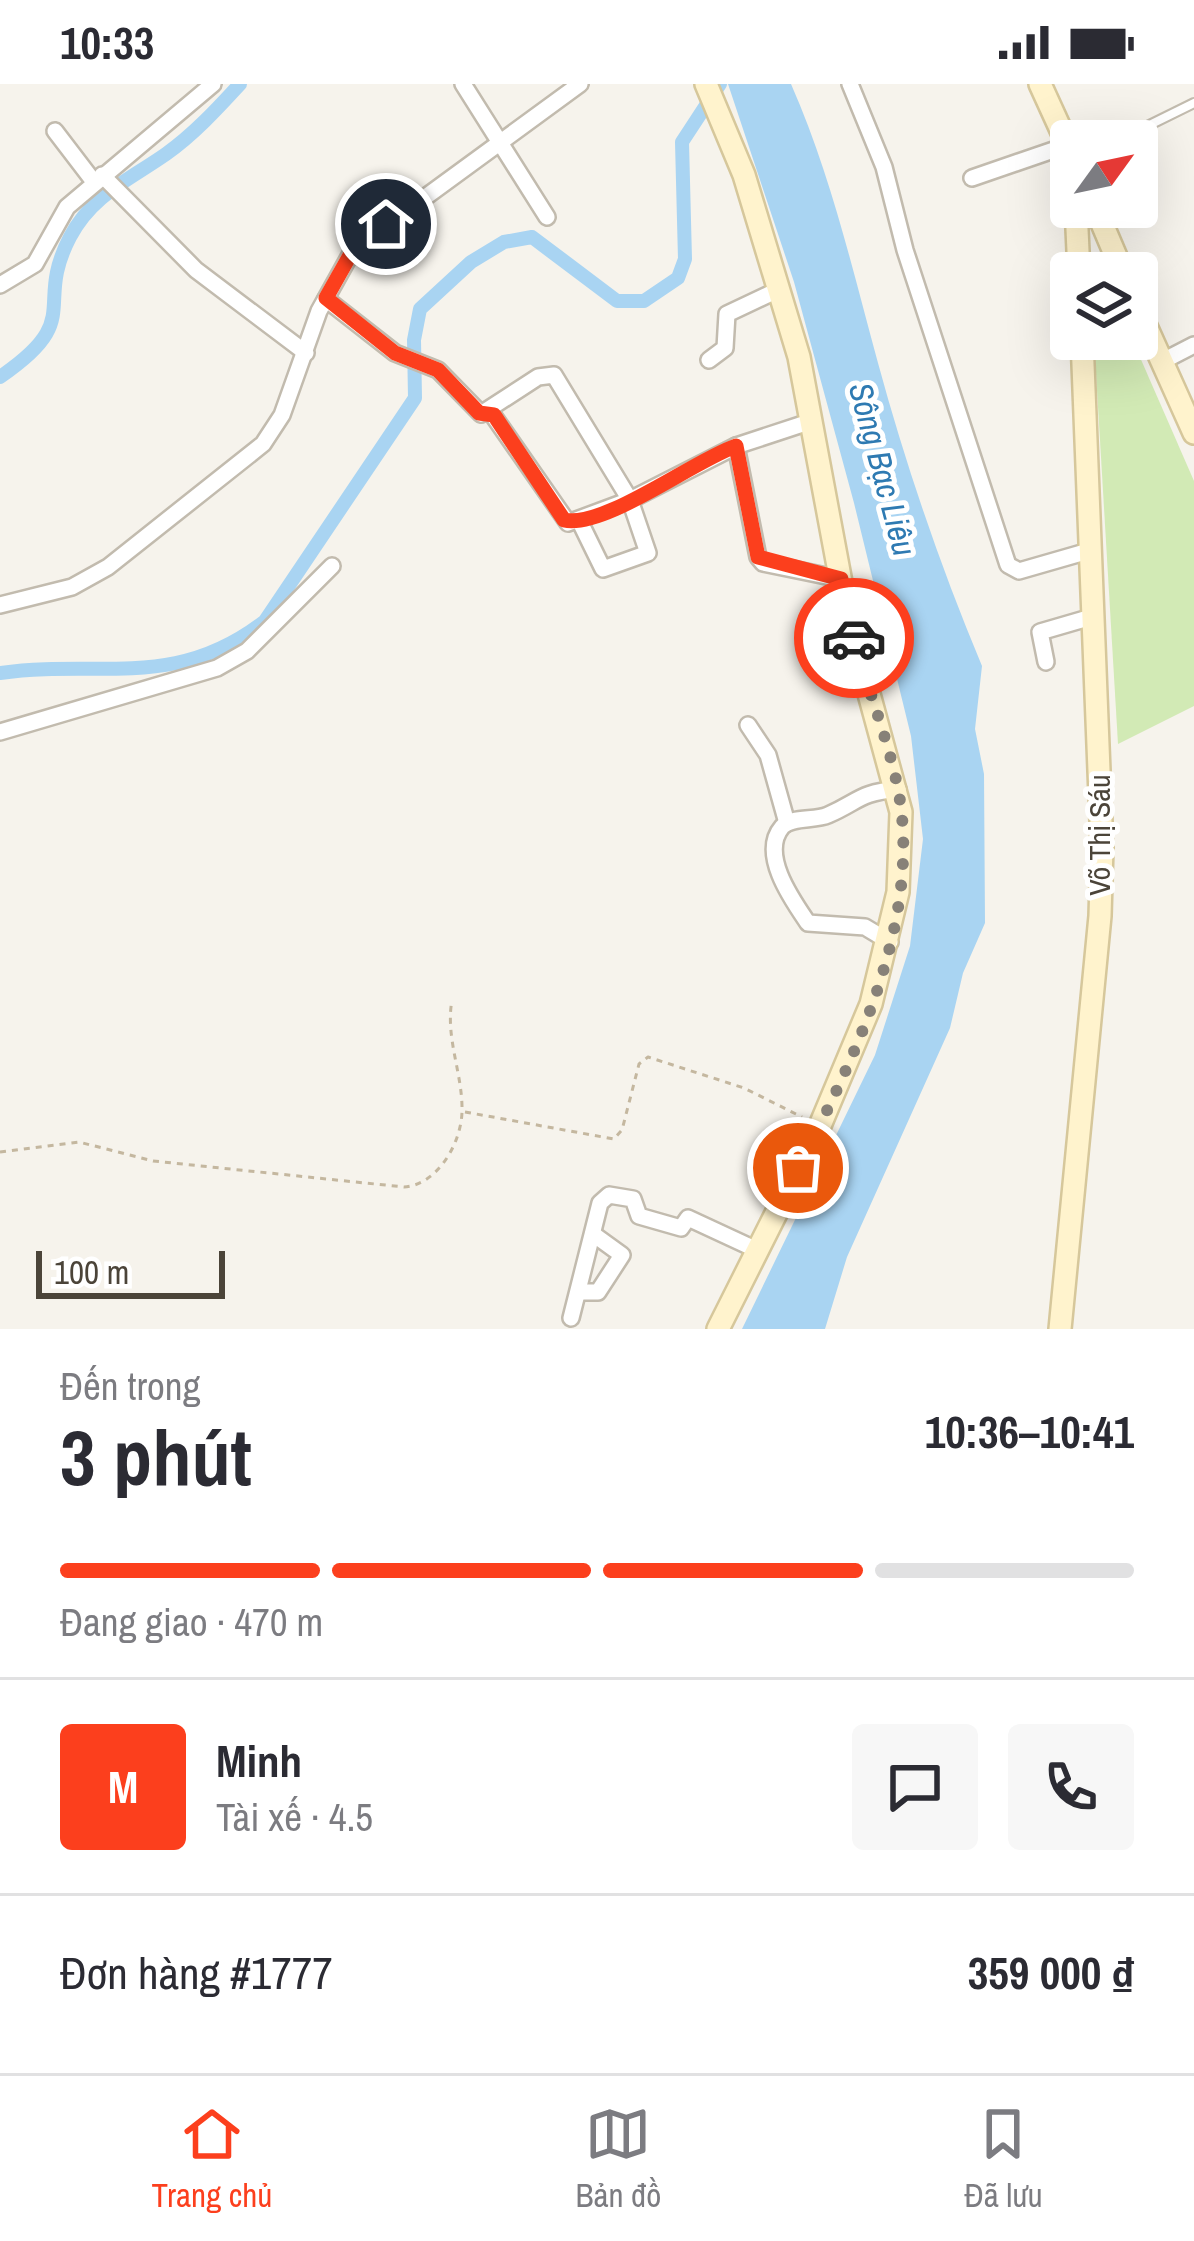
<!DOCTYPE html>
<html lang="vi">
<head>
<meta charset="utf-8">
<style>
	body { margin:0; font-family:"Archivo Narrow",sans-serif; background:#f7f7f7; color:#2b2b33; height:100vh; display:flex; flex-direction:column; font-size:45px; white-space:nowrap }
	* { box-sizing:border-box; margin:0 }
	p { font-size:39px; color:#7c7c81 }
	.icon { flex:none; width:66px; height:66px; fill:none; stroke:currentColor; stroke-width:2; stroke-linecap:round; stroke-linejoin:round }
	.map { position:relative; height:1245px; overflow:hidden }
	.details { display:flex; flex-direction:column; background:#fff; flex:1 }
	.details>* { flex:none }
	.needle { width:78px; rotate:57deg }
	.fabs { position:absolute; left:1050px; top:36px; display:grid; gap:24px }
	.fabs a { display:grid; place-items:center; width:108px; height:108px; border-radius:12px; background:#fff; box-shadow:0 12px 48px #0002; font-size:60px }
	.scale { position:absolute; left:36px; bottom:30px; width:189px; box-sizing:border-box; padding-left:12px; border:6px solid #4b4439; border-top:0; font-size:33px; line-height:42px; white-space:nowrap; color:#4b4439; -webkit-text-stroke:9px #fff; paint-order:stroke }
	.pin { position:absolute; display:grid; place-items:center; width:102px; height:102px; color:#fff; margin:-51px; border:6px solid #fff; border-radius:50%; box-shadow:0 3px 12px #0007 }
	.courier { position:absolute; display:grid; place-items:center; width:120px; height:120px; margin:-60px; border:9px solid #fc3f1d; border-radius:50%; background:#fff; color:#222; box-shadow:0 3px 15px #0007 }
	.head em { font-style:normal; font-weight:800 }
	.head div { display:flex; flex-direction:column-reverse }
	.head { display:flex; align-items:center; justify-content:space-between; height:204px; padding:0 60px }
	h1 { font-size:78px; font-weight:800; line-height:90px }
	.bar { display:grid; grid-template-columns:repeat(4,1fr); gap:18px 12px; align-content:center; height:144px; padding:0 60px }
	.bar i { height:15px; border-radius:9px; background:#e1e1e2 }
	.bar .on { background:#fc3f1d }
	.bar p { grid-column:span 4 }
	.line { display:flex; align-items:center; gap:30px; padding:0 60px; border-top:3px solid #e1e1e2 }
	.line div { flex:1 }
	.round { display:grid; place-items:center; flex:none; width:126px; height:126px; border-radius:12px; background:#f7f7f7 }
	.status { display:flex; justify-content:space-between; align-items:center; height:84px; padding:0 60px; background:#fff; direction:ltr }
	.status svg { height:33px; fill:currentColor }
	.tab-bar { display:flex; justify-content:space-around; align-items:center; height:168px; border-top:3px solid #e1e1e2; background:#fff; font-size:33px; color:#7c7c81 }
	.tab-bar a { display:grid; justify-items:center; gap:6px }
	.tab-bar .on { color:#fc3f1d }
	.map>svg:first-child { display:block }
	.green { fill:#d2eab5 }
	.water { fill:#a9d4f2 }
	.lines { fill:none; stroke-linecap:round; stroke-linejoin:round }
	.canal { stroke:#a9d4f2; stroke-width:14 }
	.lane-casing { stroke:#c2bbae; stroke-width:12 }
	.street-casing { stroke:#c2bbae; stroke-width:20 }
	.secondary-casing { stroke:#d6c79b; stroke-width:26 }
	.path { stroke:#c4b79f; stroke-width:3; stroke-dasharray:6 6; stroke-linecap:butt }
	.lane { stroke:#fff; stroke-width:8 }
	.street { stroke:#fff; stroke-width:15 }
	.secondary { stroke:#fff3cd; stroke-width:21 }
	.done { stroke:#878178; stroke-width:12; stroke-dasharray:0 21.6 }
	.route { stroke:#fc3f1d; stroke-width:15 }
	.labels { text-anchor:middle; stroke-width:10; stroke-linejoin:round; paint-order:stroke }
	.street-label { font-size:30px; fill:#4b4439; stroke:#fff }
	.water-label { font-size:33px; font-style:italic; fill:#2e7ab2; stroke:#fff }
</style>
</head>
<body>
<div class="status"><b>10:33</b><svg viewBox="0 0 49 12"><path d="M0 12V9h3v3zM5 12V6h3v6zM10 12V3h3v9zM15 12V0h3v12zM26 1h20v11H26zM47 4h2v5h-2z"/></svg></div>
<div class="map">
<svg width="1194" height="1245" viewBox="0 0 1194 1245">
	<rect width="100%" height="100%" fill="#f6f3ec"/>
	<polygon class="green" points="1094,255 1132,255 1194,397 1194,622 1118,660"/>
	<path class="water" d="M728 0H791C831 91 852 184 878 279 906 382 941 484 982 582L975 645 984 690 985 839 963 889 950 944 847 1173 825 1245H742L875 971 910 862 923 755 911 652 854 419 794 198Z"/>
	<g class="lines">
		<g class="canal">
			<path d="M0 293C86 234 33 224 70 153 92 111 129 96 166 70 194 50 217 25 240 0"/>
			<path d="M0 589C100 575 175 607 265 537L415 314 414 256 420 225 471 178 504 158 532 153 617 217H644L678 194 685 175 682 58 720 0"/>
		</g>
		<g class="lane-casing">
			<polyline id="lane" points="1117,57 1194,19"/>
		</g>
		<g class="street-casing">
			<g id="street">
				<polyline points="463,0 547,133"/>
				<polyline points="850,0 884,83 905,166 1008,481 1019,487 1092,466"/>
				<polyline points="55,47 94,98"/>
				<polyline points="102,91 196,186 306,269"/>
				<polyline points="972,94 1068,61"/>
				<polyline points="0,201 35,180 67,123 213,0"/>
				<polyline points="326,215 395,269 438,286 481,330 538,293 554,291 630,416 648,469 603,485 579,436"/>
				<polyline points="709,276 725,264 727,230 780,205"/>
				<polyline points="1161,278 1194,261"/>
				<polyline points="490,327 568,439 630,416 736,362"/>
				<polyline points="812,337 736,362 758,473 763,479 841,495"/>
				<polyline points="0,521 72,503 108,483 263,360 282,331 319,227 353,166 580,0"/>
				<polyline points="1046,578 1040,548 1095,532"/>
				<polyline points="748,641 768,671 787,739"/>
				<polyline points="0,648 217,584 247,567 332,482"/>
				<path d="M890 858 865 843 808 839C793 817 759 770 782 743 791 732 815 737 828 731 860 717 858 709 898 705"/>
				<polyline points="579,1208 598,1208 622,1171 593,1150"/>
				<polyline points="571,1234 600,1119 609,1111 633,1115 639,1132 681,1144 688,1134 757,1166"/>
			</g>
		</g>
		<g class="secondary-casing">
			<g id="secondary">
				<polyline points="706,0 744,91 799,273 846,525 901,728 898,808 871,920 819,1044 718,1245"/>
				<polyline points="1040,0 1071,68"/>
				<polyline points="1076,123 1079,189"/>
				<polyline points="1095,123 1123,189"/>
				<polyline points="1137,222 1194,349"/>
				<polyline points="1060,1245 1100,832 1102,763 1082,255"/>
			</g>
		</g>
		<g class="path">
			<polyline points="465,1028 614,1055 622,1046 639,980 648,973 744,1004 802,1033"/>
			<path d="M0 1068 79 1058 153 1077 404 1103C437 1101 461 1060 462 1028 463 990 445 954 452 916"/>
		</g>
		<use href="#lane" class="lane"/>
		<use href="#street" class="street"/>
		<use href="#secondary" class="secondary"/>
	</g>
	<g class="lines">
		<path class="done" d="M798 1084C855 974 923 834 898 705 888 654 867 604 854 554"/>
		<path class="route" d="M386 140 353 166 326 214 395 269 438 286 479 329 494 331 564 436C604 445 693 377 736 362L758 473 841 495 854 554"/>
	</g>
	<g class="labels">
		<g class="street-label">
			<text transform="translate(1100 751) rotate(-90)" y="10">Võ Thị Sáu</text>
		</g>
		<g class="water-label">
			<text transform="translate(883 385) rotate(75)" y="12">Sông Bạc Liêu</text>
		</g>
	</g>
</svg>
<div class="fabs">
<a><svg class="needle" viewBox="-14 -14 28 28"><path d="M0-13l5 13h-10z" fill="#e53935"/><path d="M0 13l5-13h-10z" fill="#7c7c81"/></svg></a>
<a><svg class="icon" aria-label="layers" viewBox="0 0 24 24"><path d="M12 4l9 5-9 5-9-5zM3 14l9 5 9-5"/></svg></a>
</div>
<div class="scale">100 m</div>
<div class="pin" style="left:798px;top:1084px;background:#ea580c"><svg class="icon" aria-label="bag" viewBox="0 0 24 24"><path d="M5 8h14l-1 12H6zM9 8a3 3 0 0 1 6 0"/></svg></div>
<div class="pin" style="left:386px;top:140px;background:#1f2937"><svg class="icon" aria-label="home" viewBox="0 0 24 24"><path d="M3 11l9-7 9 7M6 9v11h12V9"/></svg></div>
<div class="courier" style="left:854px;top:554px"><svg class="icon" aria-label="car" viewBox="0 0 24 24"><path d="M5 17H2v-5l4-1 3-4h7l3 4 3 1v5h-3M9 17h6M6 11h13"/><circle cx="7" cy="17" r="2"/><circle cx="17" cy="17" r="2"/></svg></div>
</div>
<section class="details">
<div class="head"><div><h1>3 phút</h1><p>Đến trong</p></div><em>10:36–10:41</em></div>
<div class="bar"><i class="on"></i><i class="on"></i><i class="on"></i><i></i><p>Đang giao · 470 m</p></div>
<div class="line" style="height:216px"><b class="round" style="background:#fc3f1d;color:#fff">M</b><div><b>Minh</b><p>Tài xế · 4.5</p></div><a class="round"><svg class="icon" aria-label="chat" viewBox="0 0 24 24"><path d="M4 5h16v11H9l-5 4z"/></svg></a><a class="round"><svg class="icon" aria-label="phone" viewBox="0 0 24 24"><path d="M5 4h4l2 5-3 2q2 4 5 5l2-3 5 2v4C11 20 4 13 5 4z"/></svg></a></div>
<div class="line" style="height:156px"><div>Đơn hàng #1777</div><b>359 000 ₫</b></div>
</section>
<nav class="tab-bar">
<a class="on"><svg class="icon" aria-label="home" viewBox="0 0 24 24"><path d="M3 11l9-7 9 7M6 9v11h12V9"/></svg>Trang chủ</a>
<a><svg class="icon" aria-label="map" viewBox="0 0 24 24"><path d="M3 6l6-2 6 2 6-2v14l-6 2-6-2-6 2zM9 4v14M15 6v14"/></svg>Bản đồ</a>
<a><svg class="icon" aria-label="saved" viewBox="0 0 24 24"><path d="M7 4h10v16l-5-4-5 4z"/></svg>Đã lưu</a>
</nav>
</body>
</html>
